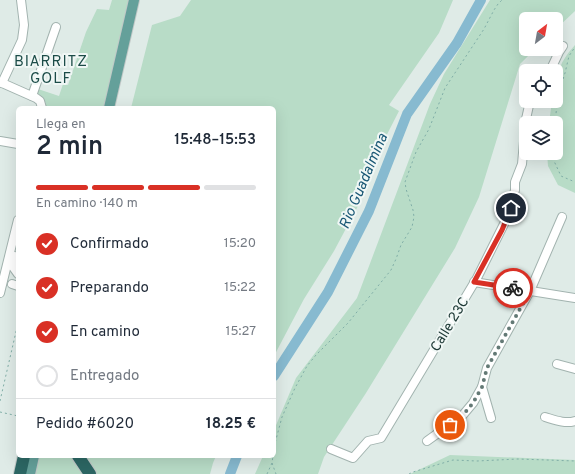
<!DOCTYPE html>
<html lang="es">
<head>
<meta charset="utf-8">
<style>
	body { margin:0; font-family:Overpass,sans-serif; background:#f6f6f7; color:#1f2937; height:100vh; display:flex; flex-direction:column; font-size:15px; white-space:nowrap }
	* { box-sizing:border-box; margin:0 }
	p { font-size:13px; color:#747a83 }
	.icon { flex:none; width:22px; height:22px; fill:none; stroke:currentColor; stroke-width:2; stroke-linecap:round; stroke-linejoin:round }
	.map { position:relative; flex:1; overflow:hidden }
	.drawer { position:absolute; left:16px; top:106px; width:260px; height:352px; display:flex; flex-direction:column; background:#fff; border-radius:6px; box-shadow:0 4px 16px #0002 }
	.drawer>* { flex:none }
	.needle { width:26px; rotate:31deg }
	.buttons { position:absolute; left:519px; top:12px; display:grid; gap:8px }
	.buttons a { display:grid; place-items:center; width:44px; height:44px; border-radius:6px; background:#fff; box-shadow:0 4px 16px #0002; font-size:20px }
	.pin { position:absolute; display:grid; place-items:center; width:34px; height:34px; color:#fff; margin:-17px; border:2px solid #fff; border-radius:50%; box-shadow:0 1px 4px #0007 }
	.courier { position:absolute; display:grid; place-items:center; width:40px; height:40px; margin:-20px; border:3px solid #d93025; border-radius:50%; background:#fff; color:#222; box-shadow:0 1px 5px #0007 }
	.overview em { font-style:normal; font-weight:600 }
	.overview div { display:flex; flex-direction:column-reverse }
	.overview { display:flex; align-items:center; justify-content:space-between; height:68px; padding:0 20px }
	h1 { font-size:26px; font-weight:600; line-height:30px }
	.bar { display:grid; grid-template-columns:repeat(4,1fr); gap:6px 4px; align-content:center; height:48px; padding:0 20px }
	.bar i { height:5px; border-radius:3px; background:#e0e1e3 }
	.bar .on { background:#d93025 }
	.bar p { grid-column:span 4 }
	.line { display:flex; align-items:center; gap:10px; padding:0 20px; border-top:1px solid #e0e1e3 }
	.line div { flex:1 }
	ol { padding:0 20px; list-style:none }
	li { display:flex; align-items:center; gap:12px; height:44px }
	li p { margin-inline-start:auto }
	li .icon { padding:4px; border-radius:50%; background:#d93025; color:#fff; stroke-width:4 }
	li:last-child { color:#747a83 }
	li i { width:22px; height:22px; border:2px solid #e0e1e3; border-radius:50% }
	.map>svg:first-child { display:block }
	.green { fill:#b8dcc7 }
	.lines { fill:none; stroke-linecap:round; stroke-linejoin:round }
	.river { stroke:#87bad0; stroke-width:10 }
	.minor-casing { stroke:#a2b3af; stroke-width:10 }
	.major-casing { stroke:#c1c8c7; stroke-width:12 }
	.highway-casing { stroke:#c1c8c7; stroke-width:14 }
	.path { stroke:#80aea7; stroke-width:1; stroke-dasharray:2 3; stroke-linecap:butt }
	.minor { stroke:#fff; stroke-width:8 }
	.major { stroke:#64a09a; stroke-width:10 }
	.highway { stroke:#2c6764; stroke-width:12 }
	.done { stroke:#637975; stroke-width:4; stroke-dasharray:0 7.2 }
	.route { stroke:#d93025; stroke-width:5 }
	.labels { text-anchor:middle; stroke-width:4; stroke-linejoin:round; paint-order:stroke }
	.street-label { font-size:14px; fill:#203b38; stroke:#f0f7f5 }
	.neighbourhood-label { font-size:15px; letter-spacing:1px; fill:#1c4c48; stroke:#f0f7f5 }
	.water-label { font-size:15px; font-style:italic; fill:#1b5976; stroke:#f0f7f5 }
</style>
</head>
<body>
<div class="map">
<svg width="575" height="474" viewBox="0 0 575 474">
	<rect width="100%" height="100%" fill="#dfebe7"/>
	<g class="green">
		<path d="M112 0H131L105 108H46C47 101 42 97 37 93L38 89 59 96 63 84 68 85 86 32 97 9 109 10Z"/>
		<polygon points="191,0 453,0 439,33 389,105 399,111 378,152 358,206 334,251 304,299 274,356 274,108 131,108 152,25 180,16"/>
		<polygon points="490,0 575,0 575,11 556,29 556,19 526,19 526,49 535,49 520,64 479,197 455,248 366,393 324,457 318,474 255,474 263,456 274,456 274,430 296,378 357,298 430,104 444,74"/>
		<path d="M575 45V193L558 185 548 166 547 153H556V123H549L552 101H556C556 76 557 65 575 45Z"/>
		<polygon points="450,455 575,460 575,474 410,474"/>
		<polygon points="38,456 75,456 87,474 34,474"/>
		<polygon points="84,456 216,456 213,463 210,474 97,474"/>
	</g>
	<g class="lines">
		<g class="river">
			<polyline points="274,376 328,292 369,211 407,114 457,43 481,0"/>
			<polyline points="230,474 237,456"/>
		</g>
		<g class="minor-casing">
			<g id="minor">
				<polyline points="550,71 559,52 563,46"/>
				<polyline points="0,82 36,98 40,101 42,108"/>
				<polyline points="2,83 22,40 24,25 21,0"/>
				<polyline points="32,96 56,27"/>
				<polyline points="0,141 18,144"/>
				<polyline points="14,256 13,267 18,274"/>
				<polyline points="474,282 575,298"/>
				<polyline points="12,284 18,286"/>
				<polyline points="0,293 18,220"/>
				<polyline points="557,364 575,369"/>
				<path d="M545 417C555 420 565 424 575 421"/>
				<polyline points="491,418 482,387 487,368 530,291 562,217"/>
				<polyline points="427,441 462,416 473,403 482,387"/>
				<polyline points="331,449 353,458 368,441 381,438 477,278 508,216 515,190 515,182 522,164 526,119 530,101"/>
			</g>
		</g>
		<g class="major-casing">
			<g id="major">
				<polyline points="109,108 134,0"/>
				<polyline points="30,474 34,456"/>
			</g>
		</g>
		<g class="highway-casing">
			<g id="highway">
				<polyline points="78,456 90,474"/>
				<polyline points="20,474 24,456"/>
			</g>
		</g>
		<g class="path">
			<polyline points="555,123 558,95 565,73 569,56 575,47"/>
			<polyline points="552,153 554,161 561,176 575,182"/>
			<polyline points="0,401 18,323"/>
			<polyline points="0,412 18,416"/>
			<polyline points="274,447 282,417 295,388 307,366 316,355 348,323 391,270 396,259 401,245 412,227 414,217 413,210 406,189 405,182 416,152 429,129 445,88 484,29 494,10 498,4 502,0"/>
			<polyline points="272,463 276,474"/>
			<polyline points="267,474 272,463 273,456"/>
			<polyline points="409,474 413,472 453,460 477,461 518,459 575,461"/>
		</g>
		<use href="#minor" class="minor"/>
		<use href="#major" class="major"/>
		<use href="#highway" class="highway"/>
	</g>
	<g class="lines">
		<polyline class="done" points="450,425 462,416 473,403 482,387 487,368 530,291 513,288"/>
		<polyline class="route" points="511,208 502,230 474,282 513,288"/>
	</g>
	<g class="labels">
		<g class="street-label">
			<text transform="translate(449 324) rotate(-59)" y="5">Calle 23C</text>
		</g>
		<g class="neighbourhood-label">
			<text x="51" y="66">BIARRITZ<tspan x="51" dy="17">GOLF</tspan></text>
		</g>
		<g class="water-label">
			<text transform="translate(363 181) rotate(-67)" y="5">Rio Guadalmina</text>
		</g>
	</g>
</svg>
<div class="buttons">
<a><svg class="needle" viewBox="-14 -14 28 28"><path d="M0-13l5 13h-10z" fill="#e53935"/><path d="M0 13l5-13h-10z" fill="#747a83"/></svg></a>
<a><svg class="icon" aria-label="locate" viewBox="0 0 24 24"><circle cx="12" cy="12" r="6"/><path d="M12 2v4M12 18v4M2 12h4M18 12h4"/></svg></a>
<a><svg class="icon" aria-label="layers" viewBox="0 0 24 24"><path d="M12 4l9 5-9 5-9-5zM3 14l9 5 9-5"/></svg></a>
</div>
<div class="pin" style="left:450px;top:425px;background:#ea580c"><svg class="icon" aria-label="bag" viewBox="0 0 24 24"><path d="M5 8h14l-1 12H6zM9 8a3 3 0 0 1 6 0"/></svg></div>
<div class="pin" style="left:511px;top:208px;background:#1f2937"><svg class="icon" aria-label="home" viewBox="0 0 24 24"><path d="M3 11l9-7 9 7M6 9v11h12V9"/></svg></div>
<div class="courier" style="left:513px;top:288px"><svg class="icon" aria-label="bike" viewBox="0 0 24 24"><circle cx="6" cy="16" r="4"/><circle cx="18" cy="16" r="4"/><path d="M6 16l4-8h5l3 8M10 8l3 8H6M13 5h3"/></svg></div>
<section class="drawer">
<div class="overview"><div><h1>2 min</h1><p>Llega en</p></div><em>15:48–15:53</em></div>
<div class="bar"><i class="on"></i><i class="on"></i><i class="on"></i><i></i><p>En camino · 140 m</p></div>
<ol>
<li><svg class="icon" aria-label="check" viewBox="0 0 24 24"><path d="M5 12l5 5 9-10"/></svg>Confirmado<p>15:20</p></li>
<li><svg class="icon" aria-label="check" viewBox="0 0 24 24"><path d="M5 12l5 5 9-10"/></svg>Preparando<p>15:22</p></li>
<li><svg class="icon" aria-label="check" viewBox="0 0 24 24"><path d="M5 12l5 5 9-10"/></svg>En camino<p>15:27</p></li>
<li><i></i>Entregado</li>
</ol>
<div class="line" style="height:52px"><div>Pedido #6020</div><b>18.25 €</b></div>
</section>
</div>
</body>
</html>
